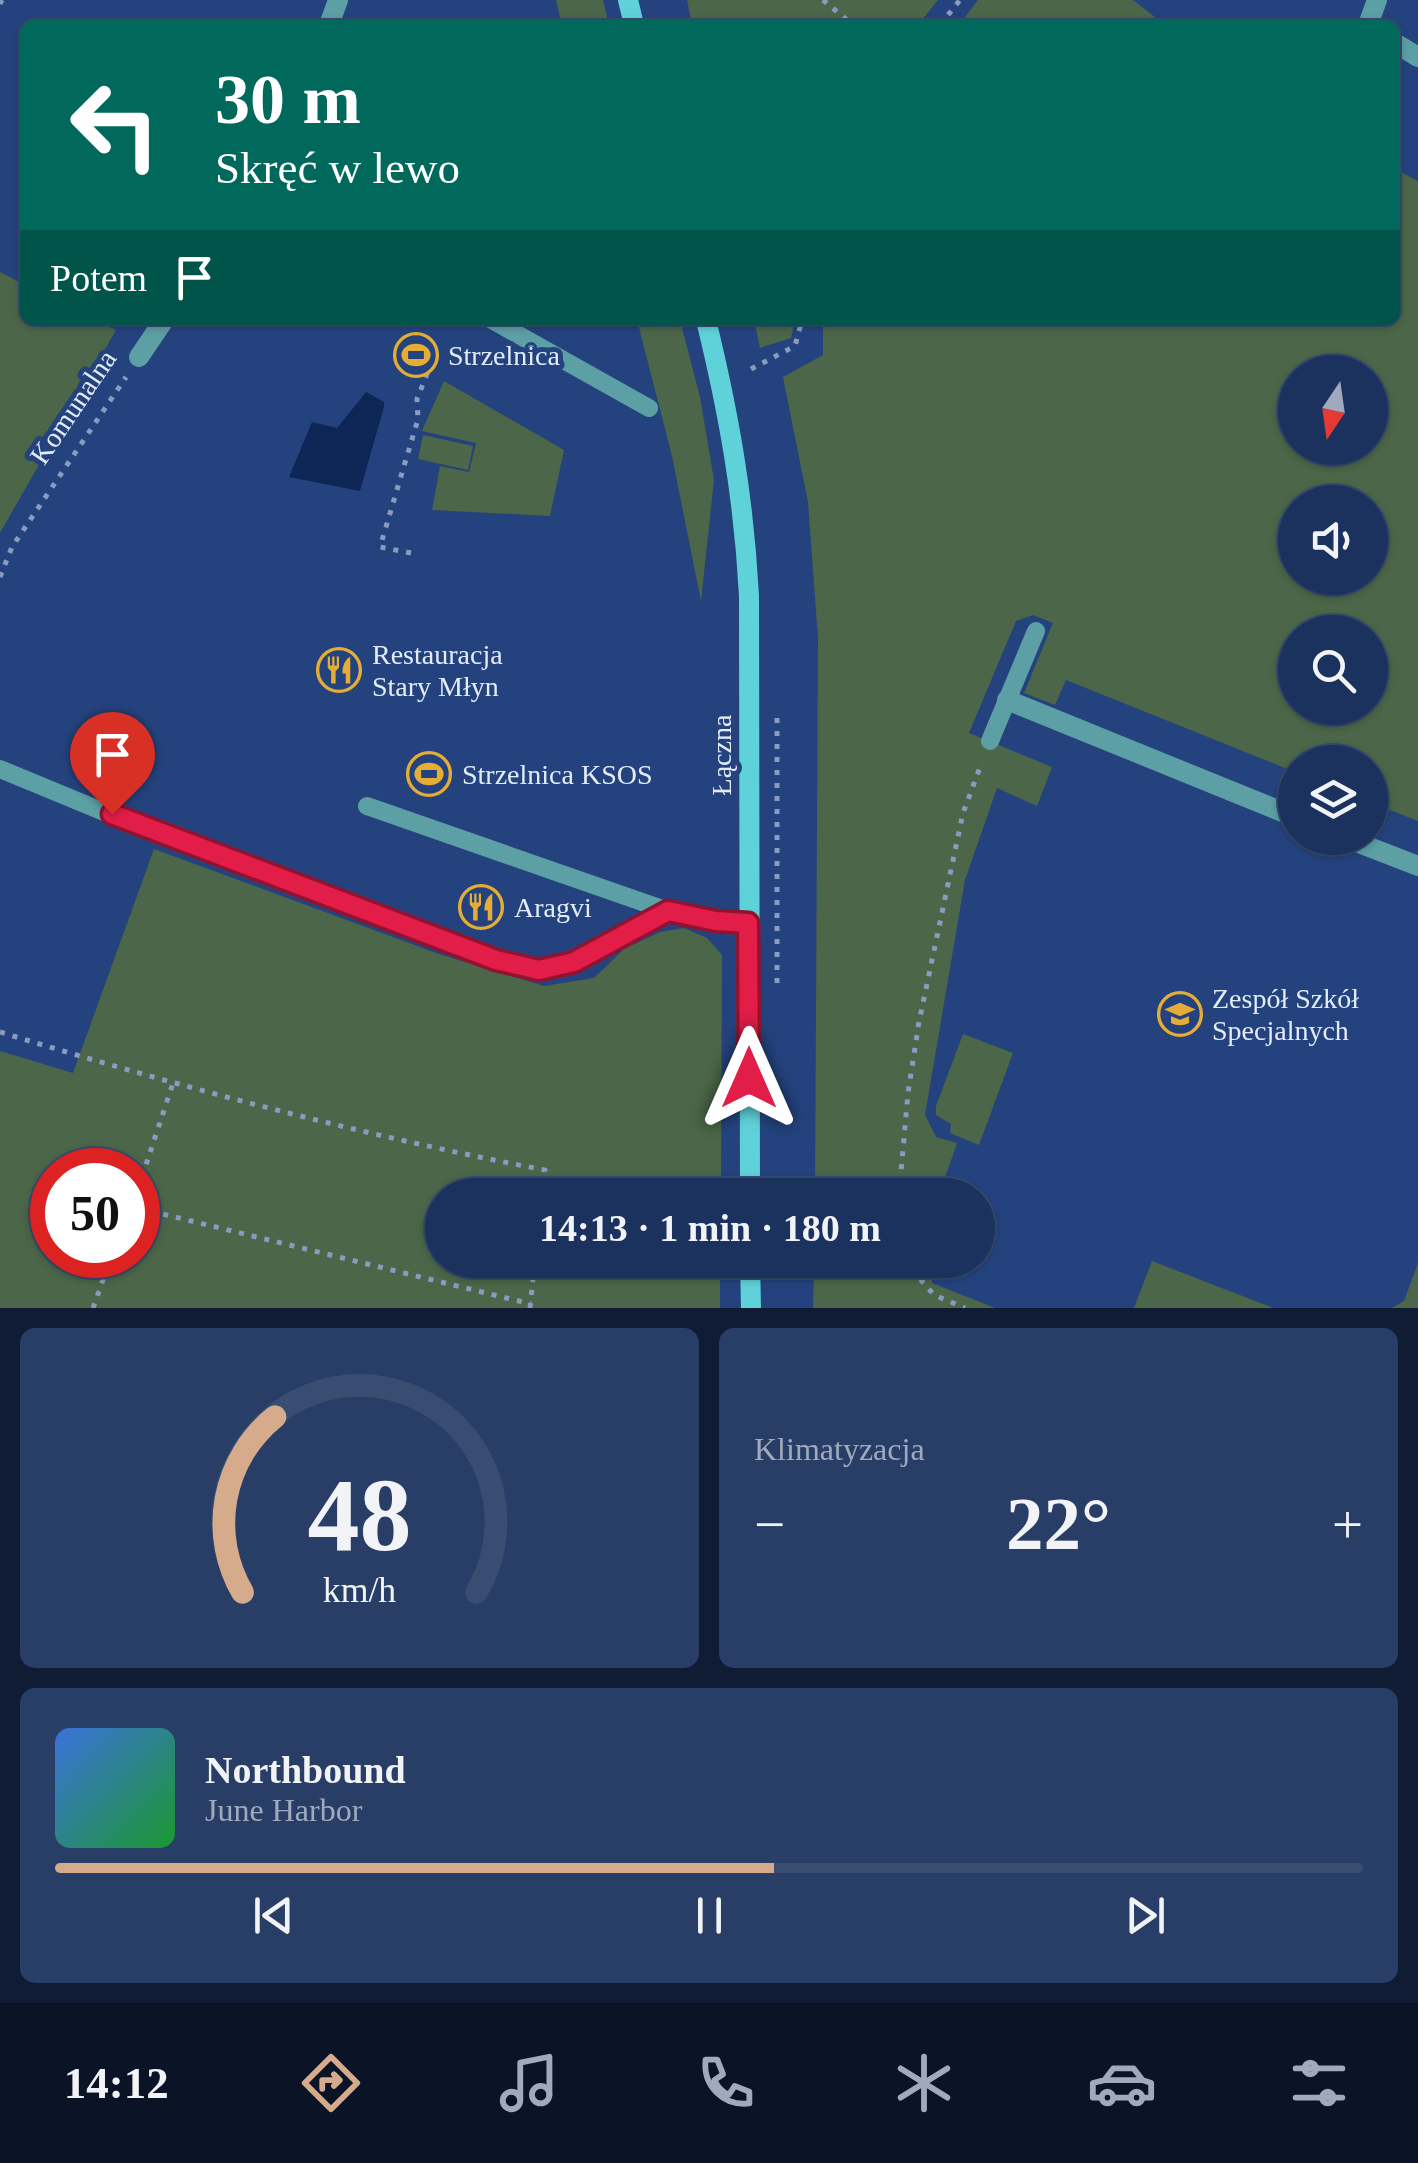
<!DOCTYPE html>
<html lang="pl">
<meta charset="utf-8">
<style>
:root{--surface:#1b325e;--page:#283e67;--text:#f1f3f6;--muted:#a0aabc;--line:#394d73;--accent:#d6ab8b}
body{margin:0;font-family:"Times New Roman",serif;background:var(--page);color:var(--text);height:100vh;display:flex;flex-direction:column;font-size:38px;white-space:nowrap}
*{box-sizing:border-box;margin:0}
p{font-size:32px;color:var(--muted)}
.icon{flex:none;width:55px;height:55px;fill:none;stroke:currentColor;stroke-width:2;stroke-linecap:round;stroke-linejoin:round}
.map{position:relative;height:1308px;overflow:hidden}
.sheet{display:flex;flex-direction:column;gap:20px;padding:20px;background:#0f1c34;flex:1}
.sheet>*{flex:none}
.guide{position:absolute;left:20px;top:20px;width:1380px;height:305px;border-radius:15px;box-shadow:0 2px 8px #0004,0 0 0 2px var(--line);background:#00695c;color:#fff;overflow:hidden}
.needle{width:65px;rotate:193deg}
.tools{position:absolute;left:1278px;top:355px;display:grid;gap:20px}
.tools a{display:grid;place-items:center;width:110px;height:110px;border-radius:50%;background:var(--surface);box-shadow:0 2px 8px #0004,0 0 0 2px var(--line);font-size:50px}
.speed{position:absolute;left:30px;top:1148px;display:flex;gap:20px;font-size:50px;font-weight:700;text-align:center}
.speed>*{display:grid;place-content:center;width:130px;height:130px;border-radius:50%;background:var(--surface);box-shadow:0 2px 8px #0004,0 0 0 2px var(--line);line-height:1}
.speed .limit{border:15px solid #d22;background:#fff;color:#111}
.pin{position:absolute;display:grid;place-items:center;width:85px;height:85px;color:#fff;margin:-102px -42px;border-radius:50% 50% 50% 0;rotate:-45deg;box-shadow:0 0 10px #0007}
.pin .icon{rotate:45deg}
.me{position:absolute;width:110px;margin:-55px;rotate:0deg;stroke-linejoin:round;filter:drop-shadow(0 0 8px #0008)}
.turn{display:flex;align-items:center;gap:35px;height:210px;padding:0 30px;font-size:45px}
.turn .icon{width:130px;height:130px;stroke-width:2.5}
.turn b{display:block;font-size:70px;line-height:85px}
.then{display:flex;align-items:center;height:95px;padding:0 30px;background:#0003;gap:20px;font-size:38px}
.big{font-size:75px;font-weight:700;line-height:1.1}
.sheet .tile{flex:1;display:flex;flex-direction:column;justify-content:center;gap:15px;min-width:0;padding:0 35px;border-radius:15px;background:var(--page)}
.sheet .dial{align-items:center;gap:0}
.dial svg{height:260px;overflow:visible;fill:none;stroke:var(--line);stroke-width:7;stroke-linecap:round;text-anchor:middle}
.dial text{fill:var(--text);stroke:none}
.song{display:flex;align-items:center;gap:30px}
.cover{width:120px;height:120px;border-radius:15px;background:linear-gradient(135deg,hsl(220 70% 55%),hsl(130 70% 35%))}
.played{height:10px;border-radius:5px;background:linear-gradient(90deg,var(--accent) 55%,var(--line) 55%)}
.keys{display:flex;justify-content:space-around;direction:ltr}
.heat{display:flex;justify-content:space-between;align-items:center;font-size:55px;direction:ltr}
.sheet .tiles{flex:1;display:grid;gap:20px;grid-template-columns:1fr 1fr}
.tile:last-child{grid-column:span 2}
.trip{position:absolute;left:425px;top:1178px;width:570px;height:100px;border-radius:50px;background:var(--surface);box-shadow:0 2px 8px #0004,0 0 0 2px var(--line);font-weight:700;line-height:100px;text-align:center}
.menu{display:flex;height:160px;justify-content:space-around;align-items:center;background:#0b1426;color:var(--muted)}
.menu .icon{width:70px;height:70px}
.menu .active{color:var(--accent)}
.menu b{font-size:45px;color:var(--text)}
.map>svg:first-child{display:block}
.green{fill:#4b6648;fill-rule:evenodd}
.water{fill:#0d2655}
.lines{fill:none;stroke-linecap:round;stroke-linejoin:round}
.path{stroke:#899cbf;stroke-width:5;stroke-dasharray:5 8;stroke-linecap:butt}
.lane{stroke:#5c9fa4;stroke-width:18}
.street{stroke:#5c9fa4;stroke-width:20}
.secondary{stroke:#5fd1d9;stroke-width:20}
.route-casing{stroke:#92132f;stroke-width:25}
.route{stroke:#e11d48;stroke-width:18}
.labels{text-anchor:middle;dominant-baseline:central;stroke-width:10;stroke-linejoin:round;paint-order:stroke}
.poi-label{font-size:28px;fill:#e4ecfa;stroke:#24437e;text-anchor:start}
.street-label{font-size:28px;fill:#e4ecfa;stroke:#24437e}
</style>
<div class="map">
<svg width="1418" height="1308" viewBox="0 0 1418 1308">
<rect width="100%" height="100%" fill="#24437e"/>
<g class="green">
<path d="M556,0H603L609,25H562Z"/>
<path d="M687,0H938L918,25H692Z"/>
<path d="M978,0H1133L1165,25H959Z"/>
<path d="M1395,169L1418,181V821L1370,802V762H1295V772L1066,680L1055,705L1024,693L1053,623L1033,615L1016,621L969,733L1052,767L1037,806L997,788L965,880L925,1115L936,1137L957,1143L939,1195H815L818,639L808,502L783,377L823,355V320H1395ZM1295,372H1370V448H1295ZM1295,502H1370V578H1295ZM1295,632H1370V708H1295Z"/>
<path d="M0,272L25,285V320H95L116,330L0,533Z"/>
<path d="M637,320H680L700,397L714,480L701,601L672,456Z"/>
<path d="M754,320H795L791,338L760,348Z"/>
<path d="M444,381L564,450L550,516L432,510L440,466L469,472L476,443L422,431Z"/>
<path d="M423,435L473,446L468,470L418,459Z"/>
<path d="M154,849L439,954L544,986L594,978L624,949L660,932L684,928L707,938L722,955L721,1195H442V1260H720V1308H0V1051L73,1073ZM52,1170H138V1255H52Z"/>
<path d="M963,1034L1013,1053L979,1145L950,1133L951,1124L936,1115V1106Z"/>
<path d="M814,1260H931L932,1283L995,1308H813Z"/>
<path d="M1152,1261L1273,1308H1134Z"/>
<path d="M1418,1263V1308H1392L1404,1301Z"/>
</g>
<path class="water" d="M366,392L384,402V407L360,491L289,477L312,422L337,428Z"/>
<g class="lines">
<g class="path">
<path d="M823,0L853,25"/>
<path d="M0,4L2,0"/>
<path d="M940,25L960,0"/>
<path d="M751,369L795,346L802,320"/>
<path d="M411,553L380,547L418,419L417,399L429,369"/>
<path d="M0,577L12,547L126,377"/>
<path d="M777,718V987"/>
<path d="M0,1032C180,1087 360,1135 545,1170L542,1195"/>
<path d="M138,1189L173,1083"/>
<path d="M899,1195L908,1093L919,1022L963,813L982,762"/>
<path d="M138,1208L531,1304"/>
<path d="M903,1260L934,1295L965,1308"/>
<path d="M93,1308L112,1255"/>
<path d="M530,1308L535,1260"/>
</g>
<g class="lane">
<path d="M492,320L649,408"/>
<path d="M990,741L1036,631"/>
<path d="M0,769L138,826L360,910L496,960L539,970L574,962L668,911"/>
<path d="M367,806L668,911L715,921L748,923"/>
</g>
<g class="street">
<path d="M329,25L338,0"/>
<path d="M1368,25L1377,0"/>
<path d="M1395,43L1418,57"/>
<path d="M139,357L164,320"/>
<path d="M1007,700L1295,817"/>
<path d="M1346,838L1418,866"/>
</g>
<g class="secondary">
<path d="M628,0L634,25"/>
<path d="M706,320C729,414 744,499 749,596L750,1195"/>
<path d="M750,1260L751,1308"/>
</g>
</g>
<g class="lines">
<g class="route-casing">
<path id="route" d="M112,814L496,960L539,970L574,962L668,911L716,921L748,923L749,1078"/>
</g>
<use href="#route" class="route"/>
</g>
<defs>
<g id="stadium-ring" transform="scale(2.25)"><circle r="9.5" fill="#24437e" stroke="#e5ad35" stroke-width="1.5"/><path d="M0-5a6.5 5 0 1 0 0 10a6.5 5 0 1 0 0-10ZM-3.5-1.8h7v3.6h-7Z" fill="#e5ad35"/></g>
<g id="restaurant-ring" transform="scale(2.25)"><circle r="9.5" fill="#24437e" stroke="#e5ad35" stroke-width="1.5"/><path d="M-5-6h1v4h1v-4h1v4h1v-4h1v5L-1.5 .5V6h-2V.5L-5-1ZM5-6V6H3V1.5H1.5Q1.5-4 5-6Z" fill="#e5ad35"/></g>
<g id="school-ring" transform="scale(2.25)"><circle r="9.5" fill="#24437e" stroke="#e5ad35" stroke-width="1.5"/><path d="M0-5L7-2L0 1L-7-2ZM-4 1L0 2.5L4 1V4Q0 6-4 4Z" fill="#e5ad35"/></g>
</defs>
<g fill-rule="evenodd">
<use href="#stadium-ring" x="416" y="355"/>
<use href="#restaurant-ring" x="339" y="670"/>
<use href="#stadium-ring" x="429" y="774"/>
<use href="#restaurant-ring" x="481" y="907"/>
<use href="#school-ring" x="1180" y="1014"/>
</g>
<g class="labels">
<g class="poi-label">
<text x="448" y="355">Strzelnica</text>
<text x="372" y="654">Restauracja<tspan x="372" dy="32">Stary Młyn</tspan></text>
<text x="462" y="774">Strzelnica KSOS</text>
<text x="514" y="907">Aragvi</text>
<text x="1212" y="998">Zespół Szkół<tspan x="1212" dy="32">Specjalnych</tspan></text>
</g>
<g class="street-label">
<text transform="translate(73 407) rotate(-56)">Komunalna</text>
<text transform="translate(721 755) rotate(-90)">Łączna</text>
</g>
</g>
</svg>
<div class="tools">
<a><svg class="needle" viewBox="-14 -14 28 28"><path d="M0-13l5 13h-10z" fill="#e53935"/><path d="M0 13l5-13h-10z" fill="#a0aabc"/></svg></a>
<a><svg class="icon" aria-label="sound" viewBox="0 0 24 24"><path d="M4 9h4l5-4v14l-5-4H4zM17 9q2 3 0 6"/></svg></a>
<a><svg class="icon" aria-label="search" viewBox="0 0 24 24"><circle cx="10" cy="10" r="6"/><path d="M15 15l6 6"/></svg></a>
<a><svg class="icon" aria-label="layers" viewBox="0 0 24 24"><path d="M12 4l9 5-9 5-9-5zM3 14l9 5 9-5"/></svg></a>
</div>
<div class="speed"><div class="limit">50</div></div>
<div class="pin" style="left:112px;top:814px;background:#d93025"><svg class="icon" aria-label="arrive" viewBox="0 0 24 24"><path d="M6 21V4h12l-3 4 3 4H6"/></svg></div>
<svg class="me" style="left:749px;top:1078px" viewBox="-20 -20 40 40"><path d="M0-17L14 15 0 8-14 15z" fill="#e11d48" stroke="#fff" stroke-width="4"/></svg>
<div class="trip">14:13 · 1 min · 180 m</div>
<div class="guide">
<div class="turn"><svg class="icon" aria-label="left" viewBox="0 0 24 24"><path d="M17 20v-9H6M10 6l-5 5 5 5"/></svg><div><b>30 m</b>Skręć w lewo</div></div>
<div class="then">Potem<svg class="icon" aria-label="arrive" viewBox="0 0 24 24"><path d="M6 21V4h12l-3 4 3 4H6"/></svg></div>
</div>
</div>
<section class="sheet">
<div class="tiles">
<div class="tile dial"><svg viewBox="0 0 100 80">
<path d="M14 69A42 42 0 1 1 86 69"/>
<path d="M14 69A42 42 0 0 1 24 15" stroke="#d6ab8b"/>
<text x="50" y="56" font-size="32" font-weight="700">48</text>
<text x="50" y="72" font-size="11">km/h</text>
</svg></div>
<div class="tile"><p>Klimatyzacja</p>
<div class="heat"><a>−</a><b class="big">22°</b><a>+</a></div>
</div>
<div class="tile">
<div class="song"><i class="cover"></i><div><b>Northbound</b><p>June Harbor</p></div></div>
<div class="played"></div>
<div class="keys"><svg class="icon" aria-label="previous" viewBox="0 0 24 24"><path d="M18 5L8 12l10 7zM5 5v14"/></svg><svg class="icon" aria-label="pause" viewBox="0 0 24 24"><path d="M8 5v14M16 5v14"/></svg><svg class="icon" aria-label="next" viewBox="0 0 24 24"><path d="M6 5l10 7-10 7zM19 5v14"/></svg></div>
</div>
</div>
</section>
<nav class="menu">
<b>14:12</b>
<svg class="icon active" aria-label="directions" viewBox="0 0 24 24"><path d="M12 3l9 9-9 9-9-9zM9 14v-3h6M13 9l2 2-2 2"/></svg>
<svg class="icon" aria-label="music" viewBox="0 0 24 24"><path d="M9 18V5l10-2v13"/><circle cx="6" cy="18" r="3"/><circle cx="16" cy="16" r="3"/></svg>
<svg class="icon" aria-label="phone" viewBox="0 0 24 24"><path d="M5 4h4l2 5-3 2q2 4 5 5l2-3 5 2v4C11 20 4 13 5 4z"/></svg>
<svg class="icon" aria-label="climate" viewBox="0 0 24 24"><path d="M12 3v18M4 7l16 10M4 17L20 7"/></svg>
<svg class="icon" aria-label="car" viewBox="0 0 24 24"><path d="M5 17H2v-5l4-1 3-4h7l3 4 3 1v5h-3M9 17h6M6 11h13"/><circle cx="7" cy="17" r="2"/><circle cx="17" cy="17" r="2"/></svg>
<svg class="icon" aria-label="filters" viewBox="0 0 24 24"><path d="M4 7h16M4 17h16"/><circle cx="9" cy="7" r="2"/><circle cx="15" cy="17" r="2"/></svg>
</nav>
